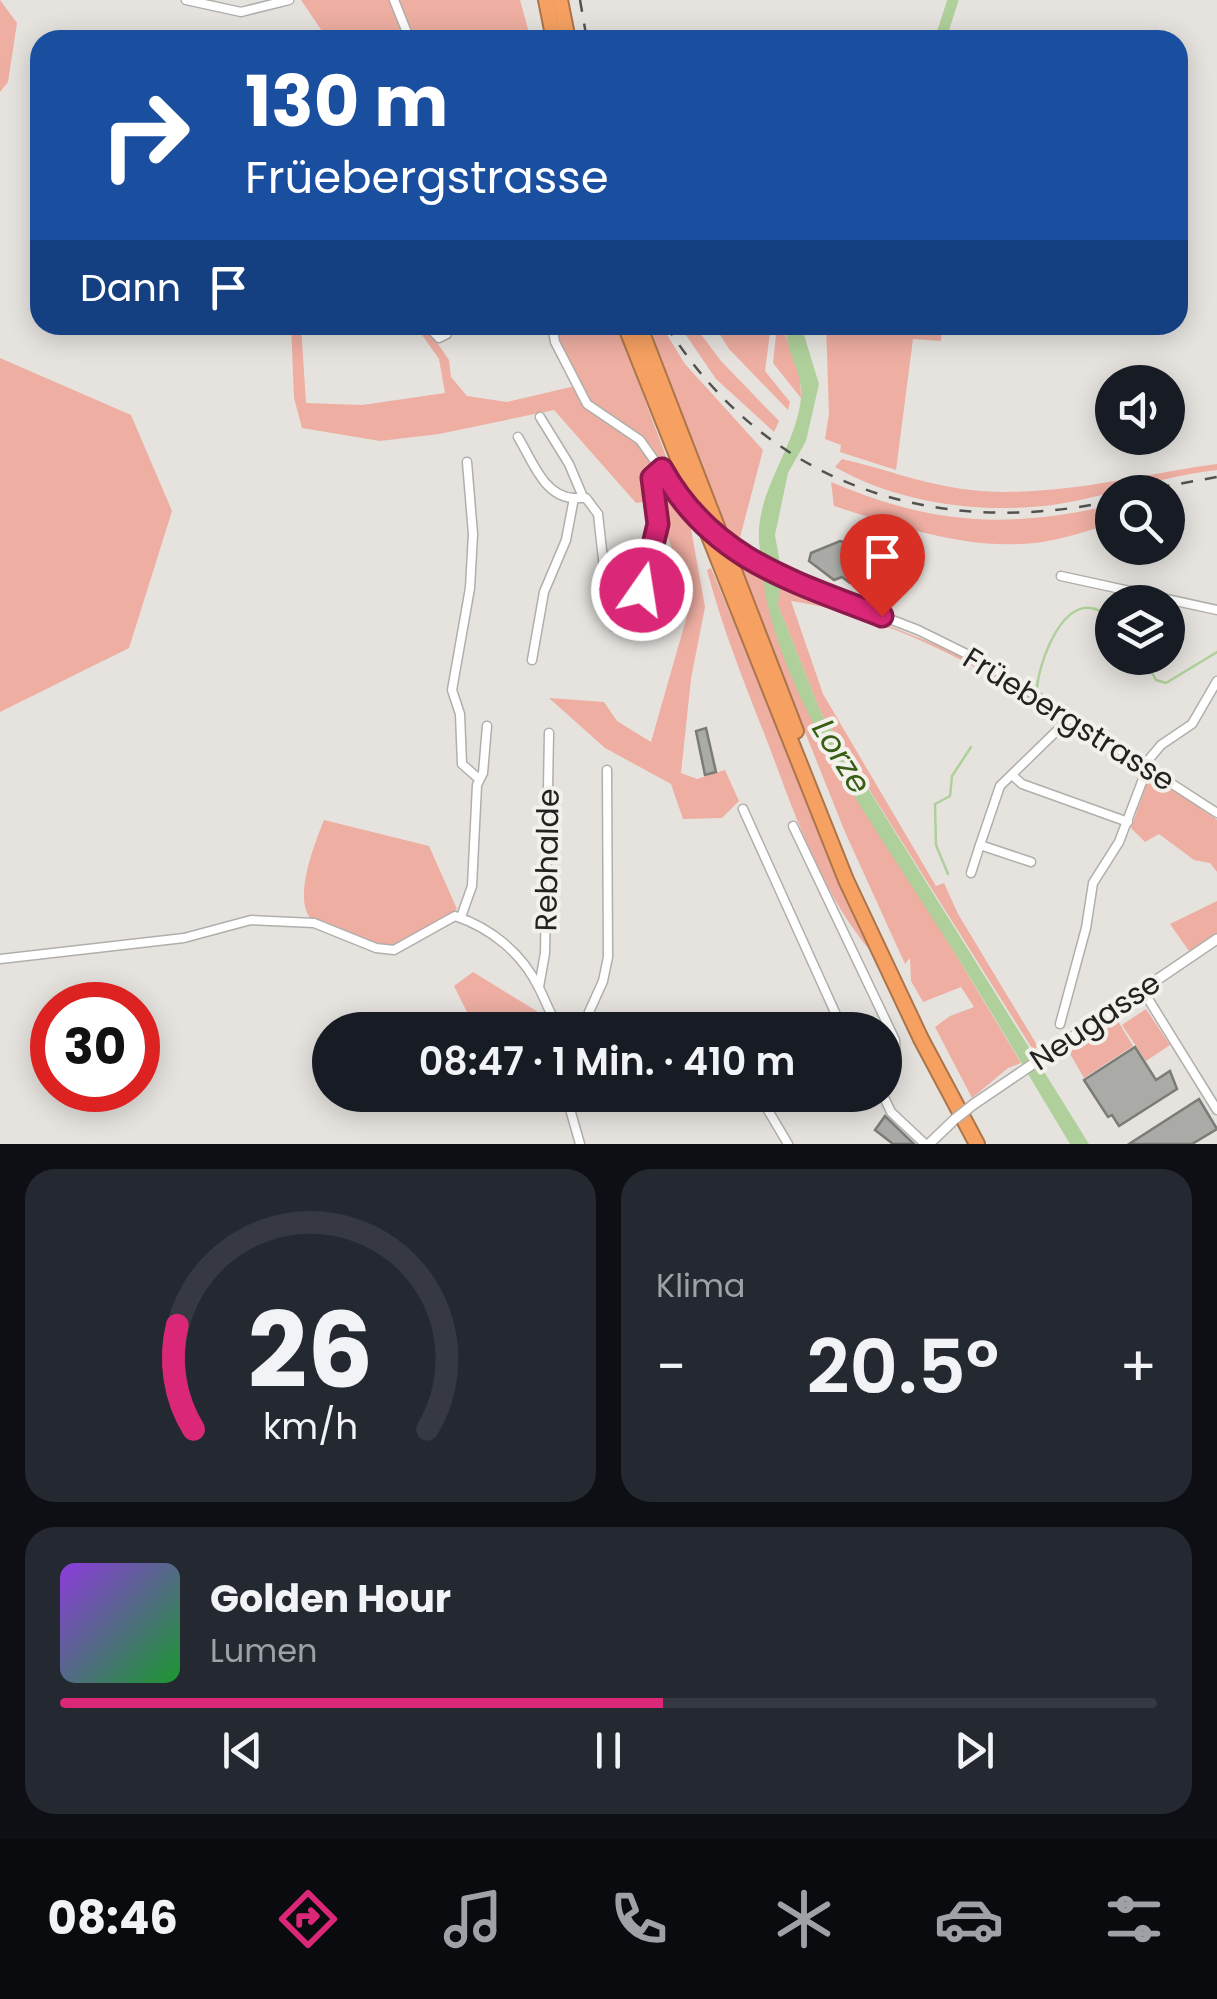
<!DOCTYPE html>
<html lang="de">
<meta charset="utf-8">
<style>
:root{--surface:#171b24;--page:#242831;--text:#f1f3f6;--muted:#9ea1a6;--line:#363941;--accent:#db2777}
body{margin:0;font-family:Poppins,sans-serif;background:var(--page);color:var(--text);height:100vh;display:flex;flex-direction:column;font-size:38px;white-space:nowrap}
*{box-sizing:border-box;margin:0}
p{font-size:32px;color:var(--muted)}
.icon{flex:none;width:55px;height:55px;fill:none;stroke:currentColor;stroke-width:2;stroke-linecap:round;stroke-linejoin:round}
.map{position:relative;height:1144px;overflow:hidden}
.details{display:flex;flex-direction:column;gap:25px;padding:25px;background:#0d0f14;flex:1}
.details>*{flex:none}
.banner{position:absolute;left:30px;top:30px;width:1158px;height:305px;border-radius:30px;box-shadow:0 5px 25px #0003;background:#1a4fa0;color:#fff;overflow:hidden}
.controls{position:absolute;left:1095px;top:365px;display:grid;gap:20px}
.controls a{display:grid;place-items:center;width:90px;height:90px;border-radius:50%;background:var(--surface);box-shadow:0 5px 25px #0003;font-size:50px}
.speed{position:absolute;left:30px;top:982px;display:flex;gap:20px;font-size:50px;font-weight:700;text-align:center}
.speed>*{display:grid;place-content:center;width:130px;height:130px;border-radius:50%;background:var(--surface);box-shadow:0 5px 25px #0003;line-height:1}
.speed .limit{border:15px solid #d22;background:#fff;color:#111}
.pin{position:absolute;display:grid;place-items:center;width:85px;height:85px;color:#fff;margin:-102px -42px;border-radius:50% 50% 50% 0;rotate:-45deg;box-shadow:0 0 10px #0007}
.pin .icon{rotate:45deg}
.me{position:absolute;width:110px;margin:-55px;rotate:13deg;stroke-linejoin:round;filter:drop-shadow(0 0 8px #0008)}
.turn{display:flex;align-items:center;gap:35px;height:210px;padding:0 50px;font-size:45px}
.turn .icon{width:130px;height:130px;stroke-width:2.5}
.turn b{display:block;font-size:70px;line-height:85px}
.then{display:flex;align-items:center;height:95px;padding:0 50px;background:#0003;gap:20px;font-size:38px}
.big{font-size:75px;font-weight:600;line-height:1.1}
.details .widget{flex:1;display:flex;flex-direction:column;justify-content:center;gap:15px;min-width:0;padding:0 35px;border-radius:30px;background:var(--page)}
.details .dial{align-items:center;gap:0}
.dial svg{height:260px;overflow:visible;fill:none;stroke:var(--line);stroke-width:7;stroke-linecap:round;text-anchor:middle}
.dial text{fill:var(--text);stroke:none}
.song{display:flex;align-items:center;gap:30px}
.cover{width:120px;height:120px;border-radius:15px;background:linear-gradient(135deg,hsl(270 70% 55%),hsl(130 70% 35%))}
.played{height:10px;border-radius:5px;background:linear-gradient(90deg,var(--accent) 55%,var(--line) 55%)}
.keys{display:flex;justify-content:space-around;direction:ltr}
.heat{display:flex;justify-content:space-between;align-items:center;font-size:55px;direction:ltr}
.details .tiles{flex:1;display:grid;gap:25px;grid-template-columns:1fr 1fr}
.widget:last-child{grid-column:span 2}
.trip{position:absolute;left:312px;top:1012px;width:590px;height:100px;border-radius:50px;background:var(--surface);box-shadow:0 5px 25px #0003;font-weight:600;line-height:100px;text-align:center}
.dock{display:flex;height:160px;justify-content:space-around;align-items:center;background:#090b0e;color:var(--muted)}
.dock .icon{width:70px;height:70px}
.dock .active{color:var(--accent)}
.dock b{font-size:45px;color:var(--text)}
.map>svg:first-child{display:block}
.green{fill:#eeaea2}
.water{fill:#afd09a}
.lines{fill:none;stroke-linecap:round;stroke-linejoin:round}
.stream{stroke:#afd09a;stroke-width:2.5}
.river{stroke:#afd09a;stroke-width:11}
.building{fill:#aaaba6;stroke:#7b7b77;stroke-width:2.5}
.minor-casing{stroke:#b1afab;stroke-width:11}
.tertiary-casing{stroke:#b1afab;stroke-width:12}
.motorway-casing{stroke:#ac754a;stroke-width:18}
.minor{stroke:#fff;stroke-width:8}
.tertiary{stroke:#fff;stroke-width:9}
.motorway{stroke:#f6a161;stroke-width:14}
.rail{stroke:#53524f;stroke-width:2.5;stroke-dasharray:12 12;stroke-linecap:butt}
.minor-bridge-casing{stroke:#b1afab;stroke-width:11;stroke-linecap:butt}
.tertiary-bridge-casing{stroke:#b1afab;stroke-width:12;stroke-linecap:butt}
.minor-bridge{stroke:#fff;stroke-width:8}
.tertiary-bridge{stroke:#fff;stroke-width:9}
.route-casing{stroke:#8e194d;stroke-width:25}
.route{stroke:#db2777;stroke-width:18}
.labels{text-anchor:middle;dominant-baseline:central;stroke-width:8;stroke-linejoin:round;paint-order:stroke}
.street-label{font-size:30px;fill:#232220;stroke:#f3f1ec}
.water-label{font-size:32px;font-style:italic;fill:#375e14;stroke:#f3f1ec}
</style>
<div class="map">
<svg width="1217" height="1144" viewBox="0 0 1217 1144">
<rect width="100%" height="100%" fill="#e6e3df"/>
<g class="green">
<path d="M0,0L17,23L8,82L0,92Z"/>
<path d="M301,0H520L531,40H328Z"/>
<path d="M291,325H301L306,403L362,405L445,393L439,359L415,325H425L449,360L451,377L467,396L507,402L575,386L552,325H617L668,462L650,472L649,501L636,503L554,410L439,434L380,441L302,428L294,398Z"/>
<path d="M649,325H661L685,364L763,450L738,545L725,536Z"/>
<path d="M679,325H694L721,361L779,421L774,432L716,379Z"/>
<path d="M714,325H771L765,371L790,402L788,410L729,349Z"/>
<path d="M777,325H787L785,334L800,373L801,398L773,363Z"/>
<path d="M826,325H942L941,341L913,339L896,470L840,452L841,445L825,439L829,414Z"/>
<path d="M0,358L131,415L172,511L129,648L0,712Z"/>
<path d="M842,459C883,468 919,483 962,489C1042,500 1129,477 1209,465L1217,464V470C1164,476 1112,495 1059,504C986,515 899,504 835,467Z"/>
<path d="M663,482L689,518L705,607L691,679L681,773L697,779L725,770L739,801L722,818L683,819L671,784L605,748L549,698L604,702L617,721L651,742L691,602L667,535L659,486Z"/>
<path d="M831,482C933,525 1006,529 1112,505V523C1093,529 1073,536 1053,540C980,555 903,528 834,506Z"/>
<path d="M743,565L762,574L783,651L806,706L1021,1063L1008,1068L972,1098L935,1027L950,1016L974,1007L961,987L923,1002L911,981L910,958L905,964L845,832L740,570Z"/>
<path d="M711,568L872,953C822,894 796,818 769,746C746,687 723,631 707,570Z"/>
<path d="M779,582L962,655L1035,701C961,658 878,613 791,601L823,694L936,886L944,883L958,914L1037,1045L1035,1053L821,713L778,605Z"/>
<path d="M1155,777L1217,820V872L1210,863L1194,860L1159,834L1145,842L1131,828L1147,783Z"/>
<path d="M324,820L429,846L457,909L394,952C375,945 324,933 312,920C292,899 315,843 324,820Z"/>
<path d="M1217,901V934L1189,951L1170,924Z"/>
<path d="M473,972L543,1015L551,1030H513L511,1016L500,1014L497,1030H476L454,986Z"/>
<path d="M1146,1009L1170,1045L1146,1061L1122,1025Z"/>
<path d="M1118,1021L1133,1046L1084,1078L1069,1052Z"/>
</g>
<path class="water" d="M787,325H801L819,384L806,441L788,473L775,535L781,569L778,605L821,713L1089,1144H1070C1027,1073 985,1000 940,930C878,831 793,717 767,602C763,585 763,567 760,550C751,495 796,450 801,398C804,372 783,349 787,325Z"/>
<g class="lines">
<g class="stream">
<path d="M1144,659L1156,680L1166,683L1217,652"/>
<path d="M1037,687C1041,654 1070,578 1112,620"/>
<path d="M948,874L936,845L935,804L950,796L952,776L971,747"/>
</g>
<path class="river" d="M940,40L953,0"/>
</g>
<g class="building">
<path d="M840,541L860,547L859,555L865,560L864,568L857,571L856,580L850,583L842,577L834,580L809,561L811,553Z"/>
<path d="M706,728L716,772L705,775L696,731Z"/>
<path d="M1135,1047L1156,1080L1170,1071L1177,1089L1119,1126L1112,1115L1108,1117L1084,1080Z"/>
<path d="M1199,1099L1217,1129L1192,1144H1129Z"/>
<path d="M885,1116L886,1117L914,1144H893L875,1130Z"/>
</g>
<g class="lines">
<g class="minor-casing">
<g id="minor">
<path d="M186,0L241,12L289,0"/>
<path d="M394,0L410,40"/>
<path d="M427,325L439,338L447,334L450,325"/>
<path d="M552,325L555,342L587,404L640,440L693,515"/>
<path d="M540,417L569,464L583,497"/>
<path d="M518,437C532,460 544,497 574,498"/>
<path d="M467,462L473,534L470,588L452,690L460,714L462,764L479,779"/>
<path d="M1061,576L1217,610"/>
<path d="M809,588L918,630L985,663L1217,813"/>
<path d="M532,660L544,592L566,540L574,498H586L598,514L610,622L614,627L623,626L642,590L658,523L652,478L661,469"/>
<path d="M1145,764L1161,745L1192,724L1217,681"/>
<path d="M1012,775L1022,784L1128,822"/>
<path d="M743,809L843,1030"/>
<path d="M793,826L895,1040L896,1055L885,1084"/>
<path d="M1031,862L980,845L1000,786L1072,716"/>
<path d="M971,873L980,845"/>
<path d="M461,917L472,886L477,785L483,773L487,726"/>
<path d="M0,959L184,938L251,920L314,923L376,948L394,950L455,916C491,928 522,953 539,988C547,1003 550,1017 563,1030"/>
<path d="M539,987L545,953L549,733"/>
<path d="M1142,989L1217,1110"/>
<path d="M1060,1024L1086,928L1093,883L1119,842L1148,766"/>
<path d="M581,1030L603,981L608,957L607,770"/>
<path d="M566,1095L580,1144"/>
<path d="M759,1095L788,1144"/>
<path d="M883,1095L891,1112L925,1144"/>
</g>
</g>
<g class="tertiary-casing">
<g id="tertiary">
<path d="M974,1104L1217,939"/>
<path d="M929,1144L955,1119"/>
</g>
</g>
<g class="motorway-casing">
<g id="motorway">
<path d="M546,0L554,40"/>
<path d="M560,0L568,40"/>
<path d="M625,325L846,880L921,1039L977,1144"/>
<path d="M639,325L796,731"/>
</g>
</g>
<use href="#minor" class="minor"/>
<use href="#tertiary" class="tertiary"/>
<use href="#motorway" class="motorway"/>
<g class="rail">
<path d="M580,0L587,40"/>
<path d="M666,325C766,485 933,539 1112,501"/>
<path d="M1134,492L1217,477"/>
</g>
<g class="minor-bridge-casing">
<path id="minor-bridge" d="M693,515L733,551L809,588"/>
</g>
<g class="tertiary-bridge-casing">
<path id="tertiary-bridge" d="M955,1119L974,1104"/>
</g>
<use href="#minor-bridge" class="minor-bridge"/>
<use href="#tertiary-bridge" class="tertiary-bridge"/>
</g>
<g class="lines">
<g class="route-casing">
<path id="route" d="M642,590L658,524L652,478L662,469C712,559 792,581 882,616"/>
</g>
<use href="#route" class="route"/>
</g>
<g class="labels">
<g class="street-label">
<text transform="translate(1069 719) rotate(32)">Früebergstrasse</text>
<text transform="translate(547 860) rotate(-89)">Rebhalde</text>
<text transform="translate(1095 1021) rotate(-34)">Neugasse</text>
</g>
<g class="water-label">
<text transform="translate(842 756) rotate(58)">Lorze</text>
</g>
</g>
</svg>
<div class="controls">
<a><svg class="icon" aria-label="sound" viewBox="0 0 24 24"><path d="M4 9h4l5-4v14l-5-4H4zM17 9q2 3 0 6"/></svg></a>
<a><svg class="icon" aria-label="search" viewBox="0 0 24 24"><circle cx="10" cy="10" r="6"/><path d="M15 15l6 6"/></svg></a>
<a><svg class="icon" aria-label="layers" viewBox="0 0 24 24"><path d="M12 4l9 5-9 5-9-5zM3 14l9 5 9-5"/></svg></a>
</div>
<div class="speed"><div class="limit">30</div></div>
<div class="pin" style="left:882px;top:616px;background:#d93025"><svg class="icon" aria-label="arrive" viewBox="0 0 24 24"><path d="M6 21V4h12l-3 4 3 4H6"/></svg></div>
<svg class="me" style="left:642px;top:590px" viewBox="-20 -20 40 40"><circle r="17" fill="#db2777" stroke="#fff" stroke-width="3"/><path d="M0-11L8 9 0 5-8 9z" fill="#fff"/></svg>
<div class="trip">08:47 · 1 Min. · 410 m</div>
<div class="banner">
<div class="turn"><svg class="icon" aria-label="right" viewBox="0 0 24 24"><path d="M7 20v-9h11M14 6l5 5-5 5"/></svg><div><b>130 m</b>Früebergstrasse</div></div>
<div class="then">Dann<svg class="icon" aria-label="arrive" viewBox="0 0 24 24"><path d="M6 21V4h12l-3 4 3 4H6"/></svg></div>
</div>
</div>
<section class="details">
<div class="tiles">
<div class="widget dial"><svg viewBox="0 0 100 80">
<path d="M14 69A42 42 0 1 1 86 69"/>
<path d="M14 69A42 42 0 0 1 9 37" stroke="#db2777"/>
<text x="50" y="56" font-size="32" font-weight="700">26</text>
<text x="50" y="72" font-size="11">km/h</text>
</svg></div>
<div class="widget"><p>Klima</p>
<div class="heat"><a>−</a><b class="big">20.5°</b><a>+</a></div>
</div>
<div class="widget">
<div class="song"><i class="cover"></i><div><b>Golden Hour</b><p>Lumen</p></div></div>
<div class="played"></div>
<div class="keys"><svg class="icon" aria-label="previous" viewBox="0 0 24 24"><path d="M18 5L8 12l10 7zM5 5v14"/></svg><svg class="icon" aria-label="pause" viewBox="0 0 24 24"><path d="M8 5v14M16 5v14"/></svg><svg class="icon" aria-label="next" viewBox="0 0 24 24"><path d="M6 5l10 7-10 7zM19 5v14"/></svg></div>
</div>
</div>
</section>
<nav class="dock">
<b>08:46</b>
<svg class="icon active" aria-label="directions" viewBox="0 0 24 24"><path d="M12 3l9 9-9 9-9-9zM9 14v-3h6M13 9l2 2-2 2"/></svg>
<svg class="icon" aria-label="music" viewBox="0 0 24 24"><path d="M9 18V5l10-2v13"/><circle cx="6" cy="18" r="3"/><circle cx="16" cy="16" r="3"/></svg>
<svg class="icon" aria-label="phone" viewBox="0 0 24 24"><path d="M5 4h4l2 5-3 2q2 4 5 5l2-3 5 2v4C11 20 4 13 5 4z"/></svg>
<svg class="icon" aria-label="climate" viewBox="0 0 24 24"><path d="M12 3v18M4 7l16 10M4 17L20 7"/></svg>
<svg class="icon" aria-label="car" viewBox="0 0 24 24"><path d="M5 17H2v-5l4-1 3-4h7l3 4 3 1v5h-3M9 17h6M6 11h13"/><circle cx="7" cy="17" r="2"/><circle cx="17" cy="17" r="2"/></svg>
<svg class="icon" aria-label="filters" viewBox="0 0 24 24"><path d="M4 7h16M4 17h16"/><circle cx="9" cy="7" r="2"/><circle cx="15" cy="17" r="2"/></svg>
</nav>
